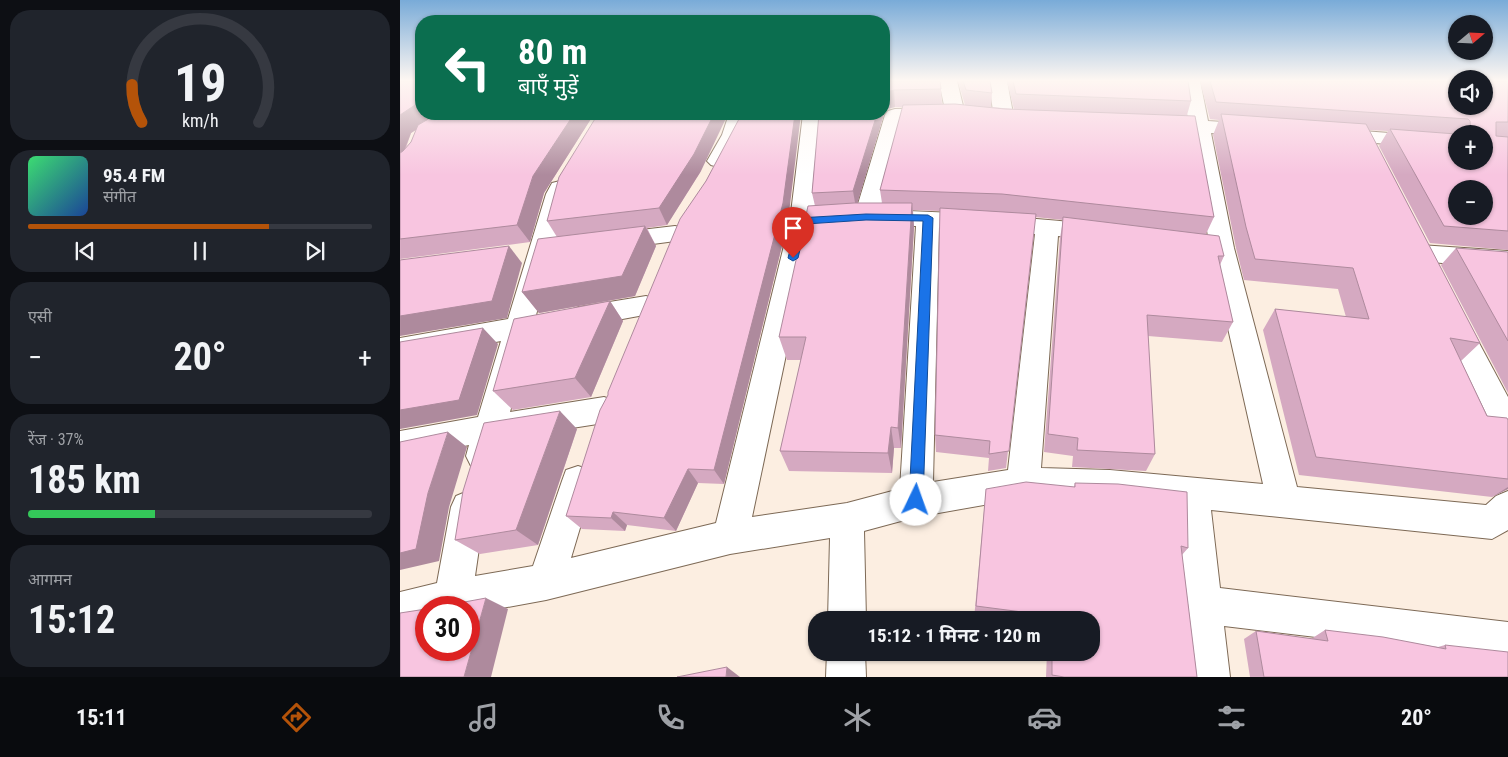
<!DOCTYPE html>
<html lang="hi">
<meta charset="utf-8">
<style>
:root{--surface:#171b24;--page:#20242c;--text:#f1f3f6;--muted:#9ea1a6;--line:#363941;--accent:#b45309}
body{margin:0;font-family:"Roboto Condensed","Noto Sans Devanagari",sans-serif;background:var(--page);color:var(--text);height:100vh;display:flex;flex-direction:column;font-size:19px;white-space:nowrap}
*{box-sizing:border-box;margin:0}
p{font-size:16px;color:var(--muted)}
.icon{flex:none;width:28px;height:28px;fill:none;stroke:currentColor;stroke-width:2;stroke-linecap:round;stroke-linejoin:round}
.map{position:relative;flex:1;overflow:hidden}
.side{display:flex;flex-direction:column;gap:10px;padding:10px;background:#0d0f14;width:400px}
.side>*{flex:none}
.hud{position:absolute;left:15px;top:15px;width:475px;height:105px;border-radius:20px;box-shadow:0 1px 4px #0004;background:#0b6e4f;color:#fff;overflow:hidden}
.needle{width:32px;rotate:71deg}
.tools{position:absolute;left:1048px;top:15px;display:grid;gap:10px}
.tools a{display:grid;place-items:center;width:45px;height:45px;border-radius:50%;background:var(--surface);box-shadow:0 1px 4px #0004;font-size:25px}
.speed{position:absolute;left:15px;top:596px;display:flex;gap:10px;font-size:25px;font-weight:700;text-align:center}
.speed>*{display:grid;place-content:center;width:65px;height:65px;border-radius:50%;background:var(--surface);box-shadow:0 1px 4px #0004;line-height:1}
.speed .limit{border:8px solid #d22;background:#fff;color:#111}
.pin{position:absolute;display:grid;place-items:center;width:42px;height:42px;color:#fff;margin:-51px -21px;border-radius:50% 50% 50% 0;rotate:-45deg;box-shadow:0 0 5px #0007}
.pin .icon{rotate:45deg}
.me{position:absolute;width:55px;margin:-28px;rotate:3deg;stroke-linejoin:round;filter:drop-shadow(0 0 4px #0008)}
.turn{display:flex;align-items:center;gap:18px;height:105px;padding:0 20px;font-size:22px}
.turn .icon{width:65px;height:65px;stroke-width:2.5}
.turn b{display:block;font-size:35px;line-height:42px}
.big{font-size:38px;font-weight:700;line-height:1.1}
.side .card{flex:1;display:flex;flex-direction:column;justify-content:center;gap:8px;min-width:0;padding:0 18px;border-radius:20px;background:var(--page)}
.side .dial{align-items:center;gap:0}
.dial svg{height:130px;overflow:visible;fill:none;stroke:var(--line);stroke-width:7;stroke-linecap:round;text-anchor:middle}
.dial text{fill:var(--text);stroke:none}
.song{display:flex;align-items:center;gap:15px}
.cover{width:60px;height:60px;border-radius:8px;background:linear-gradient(135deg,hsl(140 70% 55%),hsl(220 70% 35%))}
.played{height:5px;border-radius:2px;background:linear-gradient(90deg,var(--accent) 70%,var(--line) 70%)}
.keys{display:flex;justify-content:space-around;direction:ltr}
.heat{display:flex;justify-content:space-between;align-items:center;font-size:28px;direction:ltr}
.charge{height:8px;border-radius:4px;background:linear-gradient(90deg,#34c759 37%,var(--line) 0)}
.trip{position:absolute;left:408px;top:611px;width:292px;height:50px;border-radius:20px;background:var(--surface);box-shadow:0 1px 4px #0004;font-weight:700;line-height:50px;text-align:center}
.tab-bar{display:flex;height:80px;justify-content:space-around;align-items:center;background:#090b0e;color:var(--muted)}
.tab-bar .icon{width:35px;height:35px}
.tab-bar .current{color:var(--accent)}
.tab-bar b{font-size:22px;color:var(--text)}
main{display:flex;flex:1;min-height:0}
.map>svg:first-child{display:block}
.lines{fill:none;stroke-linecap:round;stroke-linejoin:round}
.minor-casing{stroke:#7d6955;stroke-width:2}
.minor{fill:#fff;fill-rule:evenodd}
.wall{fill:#d5a9c1;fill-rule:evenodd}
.shaded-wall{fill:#ae8a9d}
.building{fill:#f8c5e0;stroke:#ae8a9d;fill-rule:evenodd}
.route{fill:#1a73e8;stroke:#114b97}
</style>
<main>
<section class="side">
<div class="card dial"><svg viewBox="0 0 100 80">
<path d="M14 69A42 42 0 1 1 86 69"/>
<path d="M14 69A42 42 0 0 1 8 46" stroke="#b45309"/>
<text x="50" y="56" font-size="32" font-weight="700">19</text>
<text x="50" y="72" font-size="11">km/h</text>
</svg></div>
<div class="card">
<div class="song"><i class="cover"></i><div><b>95.4 FM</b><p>संगीत</p></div></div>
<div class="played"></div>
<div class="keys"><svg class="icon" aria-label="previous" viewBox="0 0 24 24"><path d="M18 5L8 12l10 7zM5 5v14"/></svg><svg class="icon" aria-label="pause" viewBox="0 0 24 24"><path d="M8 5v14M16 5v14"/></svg><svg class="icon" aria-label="next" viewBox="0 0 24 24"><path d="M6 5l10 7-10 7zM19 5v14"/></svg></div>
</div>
<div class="card"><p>एसी</p>
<div class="heat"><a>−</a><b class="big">20°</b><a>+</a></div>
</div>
<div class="card"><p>रेंज · 37%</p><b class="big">185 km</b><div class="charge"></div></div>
<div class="card"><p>आगमन</p><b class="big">15:12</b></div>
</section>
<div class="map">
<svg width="1108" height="677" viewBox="0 0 1108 677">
<rect width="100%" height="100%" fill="#fceee1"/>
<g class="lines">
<g class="minor-casing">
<g id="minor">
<path d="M539,81H557L565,114L562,118L555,120L546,116L538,120L503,121L480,210C553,212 626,217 699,225L707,227L711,233L707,239L699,241L658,236L641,468L710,470L863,484L810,248L790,132L751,128L748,124L751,120L758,118L788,120L782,81H800L808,121L853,124L860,126L863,130L860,134L853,136L811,133L834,248L897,487L1086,505L1096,496L1108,491V530L1092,539L811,510L820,588L1108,622V660L824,626L830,677H790L777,507L710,500L623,498L516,517L464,531L466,620H428L430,538L330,554L146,600L69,614V608H26V623L0,630V592L37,583L51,507L56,496L68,491L80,496L85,507L75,576L133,566L162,481L166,470L178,466L190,470L194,481L171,558L316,523L390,221L403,114H422L414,221L352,517L447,503L500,489L516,226L466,225L458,222L454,217L485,115L488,111L495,109L538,108L545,110ZM539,227L635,234L608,470L533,482Z"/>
<path d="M589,81H607L614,119L611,123L604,125L597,123L594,119Z"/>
<path d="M329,114H349L342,135L325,165L318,167L311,165L307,161L322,135Z"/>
<path d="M936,129L1056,138V150L929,139L926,135L929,131Z"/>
<path d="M160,181L168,183L171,188L136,315L144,318L148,325L144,332L130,336L110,412L204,397L215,401L219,410L215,419L204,423L102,439L93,466L82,470L71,466L66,456L69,445L0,459V431L78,417L101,341L0,360V338L108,319L146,194L152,183Z"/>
<path d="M275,226L283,228L287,234L283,240L215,249L207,247L203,241L207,235L215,233Z"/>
<path d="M1020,245L1108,251V269L1020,261L1011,259L1008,253L1011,247Z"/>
<path d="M246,296L255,299L259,306L255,313L179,327L170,324L166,317L170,310L179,307Z"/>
<path d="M1054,310L1063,313L1108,397V440L1097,436L1041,320L1045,313Z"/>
<path d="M427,652H465L466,677H426Z"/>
</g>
</g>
<use href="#minor" class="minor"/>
</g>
<g class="wall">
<path d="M0,81L21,114H194L144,193L130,242L0,259ZM16,130L11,142L6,148L11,133Z"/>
<path d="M484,81L541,89L542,104L565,105L558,81H590L592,93L591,107L614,109L607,81H788L791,101L787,115L814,217L806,234L824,256L820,265L833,322L822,342L748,336L755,454L746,471L672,467L673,456L644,452L660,238L663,220L635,217L606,468L588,471L589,458L536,452L535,435L540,211L513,210L514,227L501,448H494L492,473L389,471L380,451L401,360H387L379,337L415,206L412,193L419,114H484L457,203H482L480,190L503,107H495L487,109L484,114Z"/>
<path d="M800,81H1108V250L1030,243L979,146L988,131L969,130L1080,343L1061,361L1087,416L1108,420V489L1092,497L899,475L863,330L875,309L946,317L938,289L844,280L836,248L813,135L819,120L810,119ZM1056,134H1084L1056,161Z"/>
<path d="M339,119L388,221L324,484L298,483L276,531L227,525L225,531L182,529L166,516L208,395L306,181Z"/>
<path d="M301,171L267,225L247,228L256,246L235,296L139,313L122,292L157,237L147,221Z"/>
<path d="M1056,248L1108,252V393L1041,265Z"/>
<path d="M210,301L223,321L191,397L113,410L93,391Z"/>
<path d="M177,429L138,545L80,554L55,540Z"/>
<path d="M675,483L788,548L782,555L797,677H646L647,652H691V620H582L574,619L586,489L674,487Z"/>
<path d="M925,630L1038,647L1045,645L1108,677H850L844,639L856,631L911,639Z"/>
</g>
<g class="shaded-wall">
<path d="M494,90L495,107L487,109L484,114V95L486,92Z"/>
<path d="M21,101V114H40L11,133L4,151L0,155V115Z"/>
<path d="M174,114H194L144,193L130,242L117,225L133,176Z"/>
<path d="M314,114H328L301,171L267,225L259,208Z"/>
<path d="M395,114H401L388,221L324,484L314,470Z"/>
<path d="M477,114H484L456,208L453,191Z"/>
<path d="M512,203L514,227L501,448L498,428Z"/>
<path d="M245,226L256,246L235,296L139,313L122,292Z"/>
<path d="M109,246L122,263L107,318L0,336V316Z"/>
<path d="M210,301L223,321L191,397L175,378Z"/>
<path d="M83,328L98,344L77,415L0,429V410Z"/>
<path d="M160,411L177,429L138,545L116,530Z"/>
<path d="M491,427L494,448L492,473L488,453Z"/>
<path d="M48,432L67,447L49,507L39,561L0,570V553L28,493Z"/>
<path d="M288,469L298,483L276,531L264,518Z"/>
<path d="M1108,487V489L1092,497Z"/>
<path d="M213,512L227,525L225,531L211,518Z"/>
<path d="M86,598L108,609L91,677H64Z"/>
<path d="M327,667L340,677H326Z"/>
</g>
<g class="building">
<path d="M0,81H21V101L0,115Z"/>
<path d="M484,81H540L541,89L494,90L486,92L484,95Z"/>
<path d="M563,81H590L592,93L566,90Z"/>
<path d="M613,81H788L791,101L616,94Z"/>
<path d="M810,81H1056V106H1084V81H1108V122H1096V136L1108,137V231L1044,226L990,129L1056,134V161H1084V134H1070L1071,133L1070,121L1068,119L816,102ZM1056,189H1084V216H1056Z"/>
<path d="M555,104L605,109L795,116L814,217L602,194L480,190L503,105Z"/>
<path d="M37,114H174L133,176L117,225L0,239V153L3,151L11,142L18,125Z"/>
<path d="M198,114H314L294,154L259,208L147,221L159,177Z"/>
<path d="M340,114H395L383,203L314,470L288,469L264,518L213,512L211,518L166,516L200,410L208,395V392L280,219L306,181L339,119Z"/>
<path d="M419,114H477L453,191L412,193Z"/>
<path d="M821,114L966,124L1080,343L1050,338L1087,416L1107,418L1108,420V479L916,457L875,309L969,319L953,268L855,259L846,227Z"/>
<path d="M454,203H512L498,428L491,427L488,453L380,451L406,337H379L408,206Z"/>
<path d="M540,208L636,214L609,451L589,454L590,441L535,435Z"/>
<path d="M663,217L819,236L824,256H818L833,322L747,315L755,454L677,450L678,438L648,434Z"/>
<path d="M245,226L222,276L122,292L138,239Z"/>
<path d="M109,246L92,301L0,316V260Z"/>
<path d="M1056,248L1108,252V341Z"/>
<path d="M210,301L175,378L93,391L114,319Z"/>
<path d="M83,328L59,400L0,410V342Z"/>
<path d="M160,411L116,530L55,540L63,491L84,423Z"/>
<path d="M48,432L28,493L16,549L0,553V442Z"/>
<path d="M626,482L675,487V483L718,484L787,492L788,548L781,546L797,677H664L652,675V652H691V620H653V616L576,606L586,489Z"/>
<path d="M86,598L64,677H0V613L26,609V650H69V608H32Z"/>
<path d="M925,630L983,637L1046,649L1045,645L1108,652V677H864L856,631L928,641Z"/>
<path d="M327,667L326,677H277Z"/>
</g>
<linearGradient id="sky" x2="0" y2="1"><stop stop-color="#79abd8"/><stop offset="0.46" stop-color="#fef7f2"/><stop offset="1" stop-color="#fef7f2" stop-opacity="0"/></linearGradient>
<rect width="1108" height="175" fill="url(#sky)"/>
<path class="route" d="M466,214L528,215L533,218L523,500L521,505L516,507L511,505L509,500L523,221L466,220L406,224L398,258L393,261L388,258L398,218Z"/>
</svg>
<div class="tools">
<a><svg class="needle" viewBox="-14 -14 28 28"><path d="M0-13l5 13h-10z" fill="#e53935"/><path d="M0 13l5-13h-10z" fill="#9ea1a6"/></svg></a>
<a><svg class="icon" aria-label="sound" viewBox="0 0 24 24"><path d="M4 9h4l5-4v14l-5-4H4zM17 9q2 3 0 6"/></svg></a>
<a>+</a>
<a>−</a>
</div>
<div class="speed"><div class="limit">30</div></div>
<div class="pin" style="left:393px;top:258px;background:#d93025"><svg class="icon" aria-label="arrive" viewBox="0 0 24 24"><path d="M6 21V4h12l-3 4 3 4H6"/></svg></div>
<svg class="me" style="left:516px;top:500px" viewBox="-20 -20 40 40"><circle r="19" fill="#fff"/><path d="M0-13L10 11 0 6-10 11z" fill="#1a73e8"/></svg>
<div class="trip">15:12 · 1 मिनट · 120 m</div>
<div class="hud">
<div class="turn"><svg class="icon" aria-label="left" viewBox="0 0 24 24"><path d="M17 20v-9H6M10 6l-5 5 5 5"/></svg><div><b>80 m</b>बाएँ मुड़ें</div></div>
</div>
</div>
</main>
<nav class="tab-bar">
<b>15:11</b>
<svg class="icon current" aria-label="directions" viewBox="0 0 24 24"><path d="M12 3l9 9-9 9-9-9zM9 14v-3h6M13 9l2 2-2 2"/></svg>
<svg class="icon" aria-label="music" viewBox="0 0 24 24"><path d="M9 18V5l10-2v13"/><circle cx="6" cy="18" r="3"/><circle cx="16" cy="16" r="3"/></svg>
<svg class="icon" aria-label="phone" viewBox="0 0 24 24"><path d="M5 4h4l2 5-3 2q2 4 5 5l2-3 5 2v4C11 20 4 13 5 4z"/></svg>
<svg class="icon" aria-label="climate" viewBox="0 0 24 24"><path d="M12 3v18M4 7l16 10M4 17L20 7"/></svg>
<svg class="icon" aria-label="car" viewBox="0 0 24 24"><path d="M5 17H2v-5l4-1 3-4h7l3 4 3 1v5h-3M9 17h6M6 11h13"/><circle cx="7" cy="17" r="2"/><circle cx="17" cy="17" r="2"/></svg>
<svg class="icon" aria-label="filters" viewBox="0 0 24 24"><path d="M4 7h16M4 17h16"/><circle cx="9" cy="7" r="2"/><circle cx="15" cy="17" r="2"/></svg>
<b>20°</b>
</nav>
